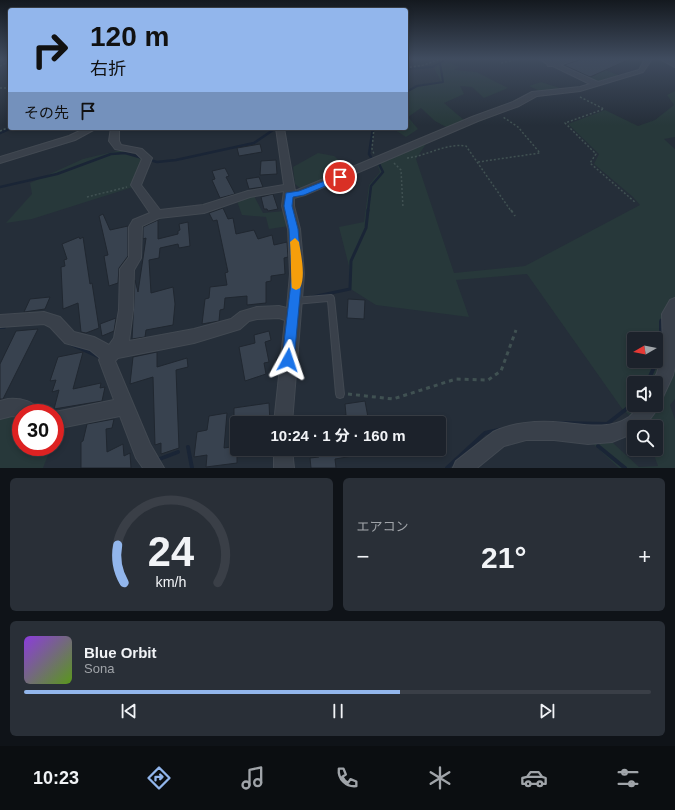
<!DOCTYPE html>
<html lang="ja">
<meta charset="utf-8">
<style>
:root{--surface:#1c222b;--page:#292f37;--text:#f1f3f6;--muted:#a0a4a9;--line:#3a3f47;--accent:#92b6ec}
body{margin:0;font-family:Helvetica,"Noto Sans JP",sans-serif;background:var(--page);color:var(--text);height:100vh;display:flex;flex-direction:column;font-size:15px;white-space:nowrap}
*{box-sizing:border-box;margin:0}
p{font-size:13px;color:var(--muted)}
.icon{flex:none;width:22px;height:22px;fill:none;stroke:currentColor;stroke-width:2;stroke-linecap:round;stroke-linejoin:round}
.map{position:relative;height:468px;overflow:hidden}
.side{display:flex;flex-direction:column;gap:10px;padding:10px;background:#0f1318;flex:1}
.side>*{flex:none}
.hud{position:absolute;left:8px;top:8px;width:400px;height:122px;border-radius:4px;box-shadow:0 2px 6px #0003,0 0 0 1px var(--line);background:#92b6ec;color:#111;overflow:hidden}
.needle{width:26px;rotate:261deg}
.tools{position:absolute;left:627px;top:332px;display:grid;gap:8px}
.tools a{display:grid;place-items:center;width:36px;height:36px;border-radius:4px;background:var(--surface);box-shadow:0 2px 6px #0003,0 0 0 1px var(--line);font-size:20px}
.speed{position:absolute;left:12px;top:404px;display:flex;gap:8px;font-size:20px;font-weight:700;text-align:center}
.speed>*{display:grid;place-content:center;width:52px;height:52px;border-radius:50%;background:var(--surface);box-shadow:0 2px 6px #0003,0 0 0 1px var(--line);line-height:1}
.speed .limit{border:6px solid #d22;background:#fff;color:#111}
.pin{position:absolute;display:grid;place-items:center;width:34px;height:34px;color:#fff;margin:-17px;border:2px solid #fff;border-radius:50%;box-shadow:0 1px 4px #0007}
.me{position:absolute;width:44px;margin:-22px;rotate:5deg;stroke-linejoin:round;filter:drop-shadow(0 0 3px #0008)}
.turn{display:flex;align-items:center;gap:14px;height:84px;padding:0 16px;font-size:18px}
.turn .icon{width:52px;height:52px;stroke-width:2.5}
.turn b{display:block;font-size:28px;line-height:34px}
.then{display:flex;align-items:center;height:38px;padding:0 16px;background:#0003;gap:8px;font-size:15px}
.big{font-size:30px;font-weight:700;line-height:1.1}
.side .card{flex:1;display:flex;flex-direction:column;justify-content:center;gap:6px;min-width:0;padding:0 14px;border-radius:6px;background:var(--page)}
.side .dial{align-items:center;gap:0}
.dial svg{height:104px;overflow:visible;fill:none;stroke:var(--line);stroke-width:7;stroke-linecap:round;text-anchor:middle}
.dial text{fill:var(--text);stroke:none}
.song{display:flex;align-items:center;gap:12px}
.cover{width:48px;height:48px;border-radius:6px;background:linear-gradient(135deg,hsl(270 70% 55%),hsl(90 70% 35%))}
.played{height:4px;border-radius:2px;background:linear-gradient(90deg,var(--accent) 60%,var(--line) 60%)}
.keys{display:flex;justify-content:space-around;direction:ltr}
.heat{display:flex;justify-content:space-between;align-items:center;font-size:22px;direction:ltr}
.side .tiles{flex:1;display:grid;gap:10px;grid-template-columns:1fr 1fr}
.card:last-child{grid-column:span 2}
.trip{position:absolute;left:230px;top:416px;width:216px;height:40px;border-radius:4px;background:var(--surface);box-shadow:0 2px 6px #0003,0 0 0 1px var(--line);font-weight:700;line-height:40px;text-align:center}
.menu{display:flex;height:64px;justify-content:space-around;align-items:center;background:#0b0e11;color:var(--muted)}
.menu .icon{width:28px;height:28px}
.menu .active{color:var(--accent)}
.menu b{font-size:18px;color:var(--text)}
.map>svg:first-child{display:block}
.green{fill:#27383a;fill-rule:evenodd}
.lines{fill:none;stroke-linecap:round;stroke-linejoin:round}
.stream-far3{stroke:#1a2536;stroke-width:2}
.stream-far2{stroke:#1a2536;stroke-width:2.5}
.stream-far1{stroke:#1a2536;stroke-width:3}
.stream{stroke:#1a2536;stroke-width:4}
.building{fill:#38424f;stroke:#202730}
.lane-casing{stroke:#424952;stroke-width:2}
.street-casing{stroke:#424952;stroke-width:2}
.path-far2{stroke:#405152;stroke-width:1.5;stroke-dasharray:2 2;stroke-linecap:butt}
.path-far1{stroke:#405152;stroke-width:2;stroke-dasharray:3 3;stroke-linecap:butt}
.path{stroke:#405152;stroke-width:3;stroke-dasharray:4 4;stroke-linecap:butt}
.lane{fill:#39404a;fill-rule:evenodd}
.street{fill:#39404a;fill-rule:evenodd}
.route{fill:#1a73e8;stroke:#114b97}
.slow{fill:#f59e0b}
</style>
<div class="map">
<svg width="675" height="468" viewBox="0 0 675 468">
<rect width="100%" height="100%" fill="#252e39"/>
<g class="green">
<path d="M446,61L459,67L454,70L476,72L508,88L484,98L472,87L460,86L464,94L444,103L465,121L448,128L435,121L421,108L408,117L418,129L406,137L392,128H406V90L417,85L441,81L434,68Z"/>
<path d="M602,69L621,76L596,82L586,78L596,75L591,70Z"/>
<path d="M541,82L566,90L542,92L529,86Z"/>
<path d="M675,91V137L664,139L675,149V399L670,405L675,420V468H619L591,442L613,443L639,467L658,466L652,449H656V427H644L623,410L527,274L456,280L469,317L376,305L349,288V266L339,227L364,222L369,185L380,172L377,164L428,141L416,159L454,273L525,266L640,205L633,197L594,164L599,154L568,124L605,110L638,126L655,120L674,105L667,95ZM634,339H656V361H634ZM634,383H656V405H634Z"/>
<path d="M121,150L143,160L133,187L32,219L6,223L32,194L30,183L83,159Z"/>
<path d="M318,153L334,156L350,170L301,189L295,184L293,167Z"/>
<path d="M254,196L263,213L285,211L289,226L269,229L266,217L242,215L237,201Z"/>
<path d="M21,414V447H51L43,468H0V415Z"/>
</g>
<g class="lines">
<g class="stream-far3">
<path d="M406,69L432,67L446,59"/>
<path d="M406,92L417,86L443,82L440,63"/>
</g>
<g class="stream-far2">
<path d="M0,133L11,128"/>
<path d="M372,159L369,154L373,128"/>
<path d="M0,187L57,174L111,154L125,153L157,162L176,160L254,143L276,128"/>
<path d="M368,211L371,186L383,172L379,164"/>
</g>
<g class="stream-far1">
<path d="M312,297L350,289L351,261L366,228L368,210"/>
<path d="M661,320V323"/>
</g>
<g class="stream">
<path d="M0,327H4"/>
<path d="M71,344L100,357"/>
<path d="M647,383L661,352V322"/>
<path d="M558,423L607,424L634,403"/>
<path d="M598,446L625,468"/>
<path d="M188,447L192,468"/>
<path d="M157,460L178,452"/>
<path d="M447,468L485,433L503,429"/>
</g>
</g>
<g class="building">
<path d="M582,59H630L590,77L564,65Z"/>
<path d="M260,144L262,152L239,156L237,148Z"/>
<path d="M276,160L277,174L260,175L261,161Z"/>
<path d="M225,168L229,176L226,177L235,194L220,198L212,180L215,179L212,171Z"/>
<path d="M259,177L263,187L249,189L246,179Z"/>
<path d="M273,194L278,209L268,211L267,209H264L261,197Z"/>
<path d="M223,208L228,219L233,218L236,234L254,230L258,239L272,235L274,245L287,242L288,257L284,258L285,274L271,276V281L266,282V303L247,305V296L225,298L224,309L220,310L219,321L202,324L205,299L209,298L210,287L227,285L225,273L228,272L217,220L213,221L209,213Z"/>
<path d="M103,214L110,230L128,226V256L119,268L118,283L109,286L104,256L108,255L99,216Z"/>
<path d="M158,220V239L178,234V231L180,230L179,224L188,222L190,246L179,248L178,244L160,248L159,258L149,260L151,293L173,287L175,304L173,325L146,330L145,337L132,339L135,280L138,292L146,238L143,239V227Z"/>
<path d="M79,237L80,239L83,237L90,284L92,283L99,328L86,333L81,332L78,303L63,309L61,267L65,266L64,260L67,259L62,244Z"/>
<path d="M50,297L45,309L24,312L30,299Z"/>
<path d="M348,299L365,300L364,319L347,318Z"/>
<path d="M116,318L114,331L102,336L100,324Z"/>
<path d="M38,329L3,399H0V364L16,331Z"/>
<path d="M269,331L271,340L265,342L269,362L264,363L266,374L245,381L239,347L255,343L254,335Z"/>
<path d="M83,352L73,389L101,383L100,388L105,387L102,401L54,409L59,390L52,392L56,380L50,381L58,357Z"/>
<path d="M157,352V367L187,358L188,367L176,370L179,448L161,454V443L155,445L153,377L130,384L133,357Z"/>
<path d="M365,401L369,423H325V418L346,415L345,404Z"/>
<path d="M269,403L270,423H249V418L234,420V408Z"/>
<path d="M227,413L224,448L237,446V463L206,467L207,455L194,457L197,432L207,430L209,416Z"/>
<path d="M114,419L112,428L106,429L107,452L123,444L124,456L130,453L131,468H81V442L83,441L87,424Z"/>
<path d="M318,449H365V454L335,459L336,468H311L310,458L319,457Z"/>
</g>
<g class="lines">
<g class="lane-casing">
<path id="lane" d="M331,295L333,296L334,298L344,394L343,397L340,398L337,397L336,394L328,301L295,304L293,303L291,301L293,299L295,298Z"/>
</g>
<g class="street-casing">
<g id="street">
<path d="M539,59C545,59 551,62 556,61C563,61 570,59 577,59L560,65L598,82L639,70L645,59H652L643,72L580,91L537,96L519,106L478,121L305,195L294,198V206L300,229L304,274L292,423H274L285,320L279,318L257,319L249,321L240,329L194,343L118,358L115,361L150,444L164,468H143L136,458L120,416L55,429V413H50L114,400L99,360L100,358L90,350L65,343L50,327L44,324L0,327V315L44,312L60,317L74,332L94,337L109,345L114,338L119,310L120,269L129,257V227L133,220L150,213L131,185L142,159L136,153L115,149L109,141L111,128H119V141L121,145L142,149L152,158L141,185L160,210L203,205L248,191L284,185L276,128H284L295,191L472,117L513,102L532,92L580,87L590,84L553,66H548L547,64ZM284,191L282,206L288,229L290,274L287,308L279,306L257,307L240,312L231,319L194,329L129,341L133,310L134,270L141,258L142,226L159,218L204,213L250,197Z"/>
<path d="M660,59H669L675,62V67Z"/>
<path d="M86,128H97L75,140L0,163V157L69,136Z"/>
<path d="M675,298V367L673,375L662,399L657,401L659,405L656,411L644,427H634V433L612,442L588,444L554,440H526L504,446L477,468H453L456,461L493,432C512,423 532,421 553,422C578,423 607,432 629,417C633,414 636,409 639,405H656V383H652L657,373L663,351L662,314L670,300Z"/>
<path d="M8,399C20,398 36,401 41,413H21V417L12,416L0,419V401Z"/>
<path d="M274,449H292L294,468H274Z"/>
</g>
</g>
<g class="path-far2">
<path d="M501,63L519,59"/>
<path d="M0,66L10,61"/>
<path d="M406,68L424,65L441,59"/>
<path d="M0,88H10"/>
<path d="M580,97L604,109L565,123L596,154L590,163L636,203"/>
<path d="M374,128L372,149L374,154"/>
<path d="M0,131L10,127"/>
<path d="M407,158C427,156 445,143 466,146L511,211"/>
<path d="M478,162L540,153L518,127L503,117"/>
<path d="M394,163L401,170L403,208"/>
<path d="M87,197L127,187"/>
</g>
<path class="path-far1" d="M511,210L515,216"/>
<path class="path" d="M348,394L393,399L456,379L488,380L501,371L516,330"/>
<use href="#lane" class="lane"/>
<use href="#street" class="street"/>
</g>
<linearGradient id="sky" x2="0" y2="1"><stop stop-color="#14191f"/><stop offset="0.47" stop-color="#404c5f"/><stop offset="1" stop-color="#404c5f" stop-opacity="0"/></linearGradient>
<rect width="675" height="125" fill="url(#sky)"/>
<path class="route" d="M340,175L343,177L342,179L304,195L293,197L292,206L298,229L302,274L294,360L293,364L288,366L284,364L282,360L292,274L289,229L284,206L286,193L299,191Z"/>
<path class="slow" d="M295,238L299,242C301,255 306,276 300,288L296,290L292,288C291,285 291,249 290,242Z"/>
</svg>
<div class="tools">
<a><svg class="needle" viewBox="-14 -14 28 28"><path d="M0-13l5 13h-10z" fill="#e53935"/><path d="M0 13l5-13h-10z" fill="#a0a4a9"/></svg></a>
<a><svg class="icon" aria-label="sound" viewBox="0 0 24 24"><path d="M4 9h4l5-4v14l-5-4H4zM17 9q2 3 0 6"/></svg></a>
<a><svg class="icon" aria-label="search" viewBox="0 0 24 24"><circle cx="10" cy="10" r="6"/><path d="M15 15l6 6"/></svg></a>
</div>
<div class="speed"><div class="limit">30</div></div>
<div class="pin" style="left:340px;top:177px;background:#d93025"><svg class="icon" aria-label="arrive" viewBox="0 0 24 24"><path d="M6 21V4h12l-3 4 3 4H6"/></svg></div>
<svg class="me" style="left:288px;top:360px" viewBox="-20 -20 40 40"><path d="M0-17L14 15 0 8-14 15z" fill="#1a73e8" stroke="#fff" stroke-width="4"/></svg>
<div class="trip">10:24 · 1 分 · 160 m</div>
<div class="hud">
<div class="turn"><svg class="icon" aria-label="right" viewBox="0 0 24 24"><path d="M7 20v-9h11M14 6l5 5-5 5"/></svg><div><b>120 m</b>右折</div></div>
<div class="then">その先<svg class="icon" aria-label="arrive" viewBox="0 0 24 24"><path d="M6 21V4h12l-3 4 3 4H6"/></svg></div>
</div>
</div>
<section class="side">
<div class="tiles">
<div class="card dial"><svg viewBox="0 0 100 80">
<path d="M14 69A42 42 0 1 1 86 69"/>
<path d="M14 69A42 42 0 0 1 9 40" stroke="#92b6ec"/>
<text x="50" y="56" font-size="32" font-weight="700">24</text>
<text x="50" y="72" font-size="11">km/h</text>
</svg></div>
<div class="card"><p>エアコン</p>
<div class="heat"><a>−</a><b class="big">21°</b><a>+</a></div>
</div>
<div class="card">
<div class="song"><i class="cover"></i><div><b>Blue Orbit</b><p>Sona</p></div></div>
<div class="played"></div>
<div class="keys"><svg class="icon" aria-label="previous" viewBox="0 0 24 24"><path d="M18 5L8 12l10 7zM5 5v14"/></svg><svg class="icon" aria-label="pause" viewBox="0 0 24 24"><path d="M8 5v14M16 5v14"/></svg><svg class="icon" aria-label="next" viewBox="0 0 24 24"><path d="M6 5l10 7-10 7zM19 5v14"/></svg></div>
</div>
</div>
</section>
<nav class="menu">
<b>10:23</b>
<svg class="icon active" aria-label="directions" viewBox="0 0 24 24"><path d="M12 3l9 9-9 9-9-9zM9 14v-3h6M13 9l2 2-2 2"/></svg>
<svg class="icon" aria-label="music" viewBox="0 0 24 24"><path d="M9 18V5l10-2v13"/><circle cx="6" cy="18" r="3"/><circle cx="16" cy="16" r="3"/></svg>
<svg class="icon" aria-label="phone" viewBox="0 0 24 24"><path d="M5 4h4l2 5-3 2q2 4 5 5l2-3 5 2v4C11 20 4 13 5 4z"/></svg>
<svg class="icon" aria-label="climate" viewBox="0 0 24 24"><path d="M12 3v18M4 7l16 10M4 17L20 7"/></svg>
<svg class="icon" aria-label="car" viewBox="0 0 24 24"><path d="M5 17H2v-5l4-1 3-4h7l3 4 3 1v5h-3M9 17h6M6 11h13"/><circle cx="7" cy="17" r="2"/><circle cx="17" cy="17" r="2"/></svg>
<svg class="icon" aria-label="filters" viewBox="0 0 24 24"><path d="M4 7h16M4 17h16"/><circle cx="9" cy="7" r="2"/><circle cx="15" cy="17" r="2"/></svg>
</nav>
